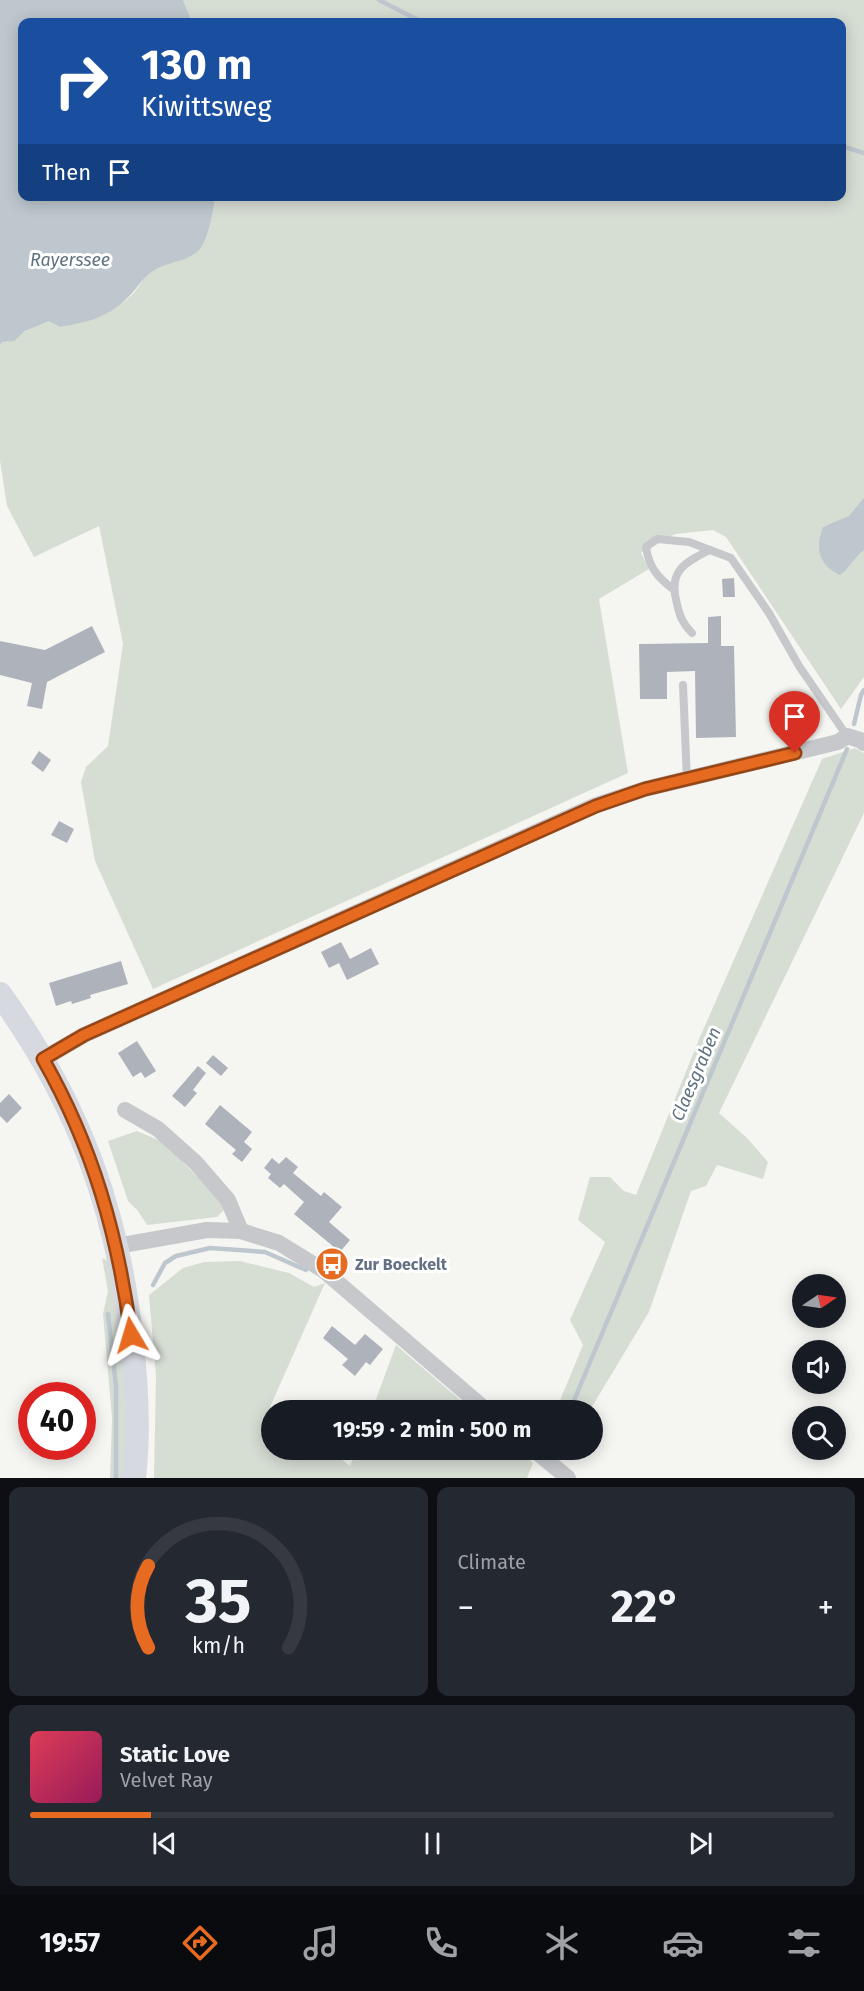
<!DOCTYPE html>
<meta charset="utf-8">
<style>
:root{--surface:#171b24;--page:#242831;--text:#f1f3f6;--muted:#9ea1a6;--line:#363941;--accent:#e76a21}
body{margin:0;font-family:"Fira Sans",sans-serif;background:var(--page);color:var(--text);height:100vh;display:flex;flex-direction:column;font-size:22px;white-space:nowrap}
*{box-sizing:border-box;margin:0}
p{font-size:20px;color:var(--muted)}
.icon{flex:none;width:33px;height:33px;fill:none;stroke:currentColor;stroke-width:2;stroke-linecap:round;stroke-linejoin:round}
.map{position:relative;height:1478px;overflow:hidden}
.details{display:flex;flex-direction:column;gap:9px;padding:9px;background:#0d0f14;flex:1}
.details>*{flex:none}
.guide{position:absolute;left:18px;top:18px;width:828px;height:183px;border-radius:12px;box-shadow:0 3px 15px #0003;background:#1a4fa0;color:#fff;overflow:hidden}
.needle{width:39px;rotate:77deg}
.buttons{position:absolute;left:792px;top:1274px;display:grid;gap:12px}
.buttons a{display:grid;place-items:center;width:54px;height:54px;border-radius:50%;background:var(--surface);box-shadow:0 3px 15px #0003;font-size:30px}
.speed{position:absolute;left:18px;top:1382px;display:flex;gap:12px;font-size:30px;font-weight:700;text-align:center}
.speed>*{display:grid;place-content:center;width:78px;height:78px;border-radius:50%;background:var(--surface);box-shadow:0 3px 15px #0003;line-height:1}
.speed .limit{border:9px solid #d22;background:#fff;color:#111}
.pin{position:absolute;display:grid;place-items:center;width:51px;height:51px;color:#fff;margin:-62px -26px;border-radius:50% 50% 50% 0;rotate:-45deg;box-shadow:0 0 6px #0007}
.pin .icon{rotate:45deg}
.me{position:absolute;width:66px;margin:-33px;rotate:353deg;stroke-linejoin:round;filter:drop-shadow(0 0 4px #0008)}
.turn{display:flex;align-items:center;gap:21px;height:126px;padding:0 24px;font-size:27px}
.turn .icon{width:78px;height:78px;stroke-width:2.5}
.turn b{display:block;font-size:42px;line-height:51px}
.then{display:flex;align-items:center;height:57px;padding:0 24px;background:#0003;gap:12px;font-size:22px}
.big{font-size:45px;font-weight:700;line-height:1.1}
.details .widget{flex:1;display:flex;flex-direction:column;justify-content:center;gap:9px;min-width:0;padding:0 21px;border-radius:12px;background:var(--page)}
.details .dial{align-items:center;gap:0}
.dial svg{height:156px;overflow:visible;fill:none;stroke:var(--line);stroke-width:7;stroke-linecap:round;text-anchor:middle}
.dial text{fill:var(--text);stroke:none}
.song{display:flex;align-items:center;gap:18px}
.cover{width:72px;height:72px;border-radius:9px;background:linear-gradient(135deg,hsl(350 70% 55%),hsl(330 70% 35%))}
.played{height:6px;border-radius:3px;background:linear-gradient(90deg,var(--accent) 15%,var(--line) 15%)}
.keys{display:flex;justify-content:space-around;direction:ltr}
.heat{display:flex;justify-content:space-between;align-items:center;font-size:33px;direction:ltr}
.details .tiles{flex:1;display:grid;gap:9px;grid-template-columns:1fr 1fr}
.widget:last-child{grid-column:span 2}
.trip{position:absolute;left:261px;top:1400px;width:342px;height:60px;border-radius:30px;background:var(--surface);box-shadow:0 3px 15px #0003;font-weight:700;line-height:60px;text-align:center}
.tabs{display:flex;height:96px;justify-content:space-around;align-items:center;background:#090b0e;color:var(--muted)}
.tabs .icon{width:42px;height:42px}
.tabs .selected{color:var(--accent)}
.tabs b{font-size:27px;color:var(--text)}
.map>svg:first-child{display:block}
.green{fill:#d6ddd3}
.water{fill:#bec7ce}
.lines{fill:none;stroke-linecap:round;stroke-linejoin:round}
.stream{stroke:#bec7ce;stroke-width:4.5}
.building{fill:#aeb3bb}
.lane{stroke:#c6c8cc;stroke-width:8}
.street{stroke:#c6c8cc;stroke-width:16}
.secondary{stroke:#d6d9df;stroke-width:24}
.route-casing{stroke:#964515;stroke-width:15}
.route{stroke:#e76a21;stroke-width:10}
.labels{text-anchor:middle;dominant-baseline:central;stroke-width:6;stroke-linejoin:round;paint-order:stroke}
.poi-label{font-size:16px;font-weight:bold;fill:#647184;stroke:#fff;text-anchor:start}
.water-label{font-size:18px;font-style:italic;fill:#5f7381;stroke:#fff}
</style>
<div class="map">
<svg width="864" height="1478" viewBox="0 0 864 1478">
<rect width="100%" height="100%" fill="#f5f6f2"/>
<g class="green">
<path d="M183,0H864V677L841,709L726,537L713,530L675,534L641,553L649,569L599,599L628,773L153,989L95,861L81,782L86,767L108,746L123,644L99,526L34,557L7,506L0,461V346L2,342C17,341 15,337 26,331C55,313 92,315 123,302C134,297 141,280 151,272C167,259 184,264 199,249C210,238 213,212 215,197L842,196V22H192Z"/>
<path d="M855,748L864,753V813L719,1113L747,1138L768,1162L763,1179L717,1165L706,1186L691,1191L649,1312L590,1410H556L583,1345L570,1320L605,1242L578,1220L590,1177H610L624,1191L636,1195L700,1037L822,759Z"/>
<path d="M137,1131L163,1142L227,1207L217,1217L147,1225L138,1211L128,1201L108,1141Z"/>
<path d="M102,1258L109,1262L124,1362L126,1478H110L112,1418L103,1314L108,1291Z"/>
<path d="M240,1261L289,1273L314,1287L325,1283L270,1407L274,1410H272V1449H328L350,1466L357,1449H517L533,1463L527,1478H154L156,1376L149,1295L183,1268L204,1262Z"/>
<path d="M396,1345L472,1410H372Z"/>
</g>
<g class="water">
<path d="M0,0H183L192,22H22V196L215,197C213,212 210,233 202,246C191,263 169,260 153,271C142,278 135,292 124,301C104,319 86,322 60,327L49,321L25,331L14,341L2,342L0,346Z"/>
<path d="M864,498V550C854,557 850,568 840,575C818,565 815,548 823,527L849,516Z"/>
</g>
<g class="lines">
<g class="stream">
<path d="M379,0L422,22"/>
<path d="M842,146L864,153"/>
<path d="M854,724L861,695L864,690"/>
<path d="M153,1285L165,1263L176,1256L210,1248L265,1252L306,1270"/>
<path d="M108,1314L116,1386V1478"/>
<path d="M570,1410L847,749"/>
</g>
</g>
<g class="building">
<path d="M734,578L735,597H723L722,579Z"/>
<path d="M721,616V646H734L736,737L696,738L695,671L667,672V699H640L639,644L708,643V617Z"/>
<path d="M92,626L105,652L47,682L42,709L27,706L32,683L0,675V641L45,650Z"/>
<path d="M39,751L51,760L43,772L31,763Z"/>
<path d="M59,821L74,829L67,843L51,835Z"/>
<path d="M341,942L350,959L371,948L379,964L347,980L339,963L329,968L321,952Z"/>
<path d="M121,961L128,984L90,995L91,998L72,1004L71,1001L56,1006L49,983Z"/>
<path d="M137,1041L156,1071L145,1078L141,1072L133,1077L118,1053Z"/>
<path d="M213,1055L228,1068L221,1076L206,1063Z"/>
<path d="M198,1066L206,1073L193,1090L197,1093L185,1107L172,1096Z"/>
<path d="M9,1094L22,1108L7,1123L0,1116V1103Z"/>
<path d="M220,1105L252,1132L244,1142L252,1149L242,1162L232,1154L236,1150L205,1124Z"/>
<path d="M286,1157L298,1167L293,1173L321,1196L324,1192L342,1207L329,1222L350,1240L340,1252L294,1214L304,1202L284,1184L280,1188L268,1178L271,1174L264,1168L272,1158L279,1164Z"/>
<path d="M332,1326L355,1345L365,1334L383,1349L370,1365L366,1362L355,1376L342,1365L348,1359L323,1338Z"/>
</g>
<g class="lines">
<g class="lane">
<path d="M673,589C657,577 649,567 646,547L657,539L689,542L710,550"/>
<path d="M692,633C683,624 680,617 677,604C668,572 683,563 710,550L731,558L769,613L799,666L847,736"/>
<path d="M683,685L687,781"/>
</g>
<g class="street">
<path d="M43,1059L84,1035L596,805L645,789L838,742L847,736L860,740L864,743"/>
<path d="M125,1110L158,1129L196,1163L228,1200L241,1231"/>
<path d="M117,1246L207,1230L241,1231L279,1243L323,1270L486,1410"/>
<path d="M533,1449L568,1478"/>
</g>
<path class="secondary" d="M0,994C79,1104 119,1212 132,1346C137,1390 139,1434 134,1478"/>
</g>
<g class="lines">
<g class="route-casing">
<path id="route" d="M131,1335C118,1235 93,1147 43,1059L84,1035L596,806L645,789L795,753"/>
</g>
<use href="#route" class="route"/>
</g>
<defs>
<g id="bus-disc" transform="scale(1.725)"><circle r="9.5" fill="#e76a21" stroke="#fff"/><path d="M-5-6H5V4H4V6H2V4H-2V6H-4V4H-5ZM-3.5-4V0h7V-4ZM-3.5 1.2v1.5H-2V1.2ZM2 1.2v1.5H3.5V1.2Z" fill="#fff"/></g>
</defs>
<g fill-rule="evenodd">
<use href="#bus-disc" x="332" y="1264"/>
</g>
<g class="labels">
<g class="poi-label">
<text x="355" y="1264">Zur Boeckelt</text>
</g>
<g class="water-label">
<text x="70" y="260">Rayerssee</text>
<text transform="translate(696 1074) rotate(-67)">Claesgraben</text>
</g>
</g>
</svg>
<div class="buttons">
<a><svg class="needle" viewBox="-14 -14 28 28"><path d="M0-13l5 13h-10z" fill="#e53935"/><path d="M0 13l5-13h-10z" fill="#9ea1a6"/></svg></a>
<a><svg class="icon" aria-label="sound" viewBox="0 0 24 24"><path d="M4 9h4l5-4v14l-5-4H4zM17 9q2 3 0 6"/></svg></a>
<a><svg class="icon" aria-label="search" viewBox="0 0 24 24"><circle cx="10" cy="10" r="6"/><path d="M15 15l6 6"/></svg></a>
</div>
<div class="speed"><div class="limit">40</div></div>
<div class="pin" style="left:795px;top:753px;background:#d93025"><svg class="icon" aria-label="arrive" viewBox="0 0 24 24"><path d="M6 21V4h12l-3 4 3 4H6"/></svg></div>
<svg class="me" style="left:131px;top:1335px" viewBox="-20 -20 40 40"><path d="M0-17L14 15 0 8-14 15z" fill="#e76a21" stroke="#fff" stroke-width="4"/></svg>
<div class="trip">19:59 · 2 min · 500 m</div>
<div class="guide">
<div class="turn"><svg class="icon" aria-label="right" viewBox="0 0 24 24"><path d="M7 20v-9h11M14 6l5 5-5 5"/></svg><div><b>130 m</b>Kiwittsweg</div></div>
<div class="then">Then<svg class="icon" aria-label="arrive" viewBox="0 0 24 24"><path d="M6 21V4h12l-3 4 3 4H6"/></svg></div>
</div>
</div>
<section class="details">
<div class="tiles">
<div class="widget dial"><svg viewBox="0 0 100 80">
<path d="M14 69A42 42 0 1 1 86 69"/>
<path d="M14 69A42 42 0 0 1 14 27" stroke="#e76a21"/>
<text x="50" y="56" font-size="32" font-weight="700">35</text>
<text x="50" y="72" font-size="11">km/h</text>
</svg></div>
<div class="widget"><p>Climate</p>
<div class="heat"><a>−</a><b class="big">22°</b><a>+</a></div>
</div>
<div class="widget">
<div class="song"><i class="cover"></i><div><b>Static Love</b><p>Velvet Ray</p></div></div>
<div class="played"></div>
<div class="keys"><svg class="icon" aria-label="previous" viewBox="0 0 24 24"><path d="M18 5L8 12l10 7zM5 5v14"/></svg><svg class="icon" aria-label="pause" viewBox="0 0 24 24"><path d="M8 5v14M16 5v14"/></svg><svg class="icon" aria-label="next" viewBox="0 0 24 24"><path d="M6 5l10 7-10 7zM19 5v14"/></svg></div>
</div>
</div>
</section>
<nav class="tabs">
<b>19:57</b>
<svg class="icon selected" aria-label="directions" viewBox="0 0 24 24"><path d="M12 3l9 9-9 9-9-9zM9 14v-3h6M13 9l2 2-2 2"/></svg>
<svg class="icon" aria-label="music" viewBox="0 0 24 24"><path d="M9 18V5l10-2v13"/><circle cx="6" cy="18" r="3"/><circle cx="16" cy="16" r="3"/></svg>
<svg class="icon" aria-label="phone" viewBox="0 0 24 24"><path d="M5 4h4l2 5-3 2q2 4 5 5l2-3 5 2v4C11 20 4 13 5 4z"/></svg>
<svg class="icon" aria-label="climate" viewBox="0 0 24 24"><path d="M12 3v18M4 7l16 10M4 17L20 7"/></svg>
<svg class="icon" aria-label="car" viewBox="0 0 24 24"><path d="M5 17H2v-5l4-1 3-4h7l3 4 3 1v5h-3M9 17h6M6 11h13"/><circle cx="7" cy="17" r="2"/><circle cx="17" cy="17" r="2"/></svg>
<svg class="icon" aria-label="filters" viewBox="0 0 24 24"><path d="M4 7h16M4 17h16"/><circle cx="9" cy="7" r="2"/><circle cx="15" cy="17" r="2"/></svg>
</nav>
